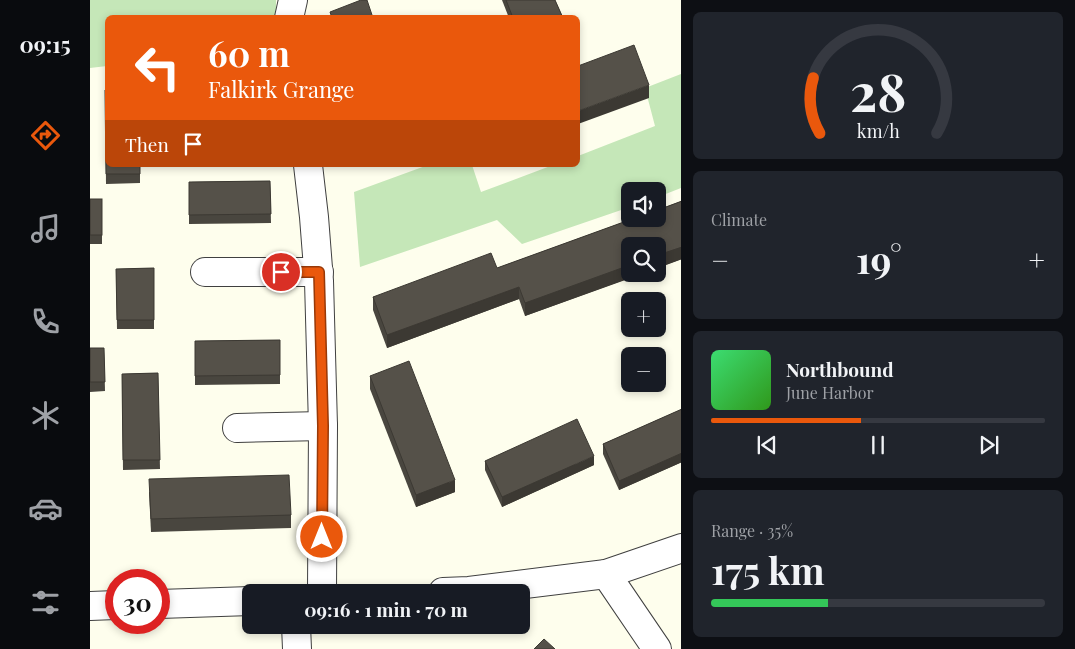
<!DOCTYPE html>
<meta charset="utf-8">
<style>
:root{--surface:#171b24;--page:#20242c;--text:#f1f3f6;--muted:#9ea1a6;--line:#363941;--accent:#ea580c}
body{margin:0;font-family:"Playfair Display",serif;background:var(--page);color:var(--text);height:100vh;display:flex;flex-direction:column;font-size:19px;white-space:nowrap}
*{box-sizing:border-box;margin:0}
p{font-size:16px;color:var(--muted)}
.icon{flex:none;width:28px;height:28px;fill:none;stroke:currentColor;stroke-width:2;stroke-linecap:round;stroke-linejoin:round}
.map{position:relative;flex:1;overflow:hidden}
.side{display:flex;flex-direction:column;gap:12px;padding:12px;background:#0d0f14;width:394px}
.side>*{flex:none}
.guide{position:absolute;left:15px;top:15px;width:475px;height:152px;border-radius:8px;box-shadow:0 2px 8px #0003;background:#ea580c;color:#fff;overflow:hidden}
.buttons{position:absolute;left:531px;top:182px;display:grid;gap:10px}
.buttons a{display:grid;place-items:center;width:45px;height:45px;border-radius:8px;background:var(--surface);box-shadow:0 2px 8px #0003;font-size:25px}
.speed{position:absolute;left:15px;top:569px;display:flex;gap:10px;font-size:25px;font-weight:700;text-align:center}
.speed>*{display:grid;place-content:center;width:65px;height:65px;border-radius:50%;background:var(--surface);box-shadow:0 2px 8px #0003;line-height:1}
.speed .limit{border:8px solid #d22;background:#fff;color:#111}
.pin{position:absolute;display:grid;place-items:center;width:42px;height:42px;color:#fff;margin:-21px;border:2px solid #fff;border-radius:50%;box-shadow:0 1px 5px #0007}
.me{position:absolute;width:55px;margin:-28px;rotate:0deg;stroke-linejoin:round;filter:drop-shadow(0 0 4px #0008)}
.turn{display:flex;align-items:center;gap:18px;height:105px;padding:0 20px;font-size:22px}
.turn .icon{width:65px;height:65px;stroke-width:2.5}
.turn b{display:block;font-size:35px;line-height:42px}
.then{display:flex;align-items:center;height:48px;padding:0 20px;background:#0003;gap:10px;font-size:19px}
.big{font-size:38px;font-weight:700;line-height:1.1}
.side .tile{flex:1;display:flex;flex-direction:column;justify-content:center;gap:8px;min-width:0;padding:0 18px;border-radius:8px;background:var(--page)}
.side .dial{align-items:center;gap:0}
.dial svg{height:130px;overflow:visible;fill:none;stroke:var(--line);stroke-width:7;stroke-linecap:round;text-anchor:middle}
.dial text{fill:var(--text);stroke:none}
.song{display:flex;align-items:center;gap:15px}
.cover{width:60px;height:60px;border-radius:8px;background:linear-gradient(135deg,hsl(140 70% 55%),hsl(110 70% 35%))}
.played{height:5px;border-radius:2px;background:linear-gradient(90deg,var(--accent) 45%,var(--line) 45%)}
.keys{display:flex;justify-content:space-around;direction:ltr}
.heat{display:flex;justify-content:space-between;align-items:center;font-size:28px;direction:ltr}
.charge{height:8px;border-radius:4px;background:linear-gradient(90deg,#34c759 35%,var(--line) 0)}
.trip{position:absolute;left:152px;top:584px;width:288px;height:50px;border-radius:8px;background:var(--surface);box-shadow:0 2px 8px #0003;font-weight:700;line-height:50px;text-align:center}
main{display:flex;flex:1;min-height:0}
.dock{display:flex;flex-direction:column;width:90px;justify-content:space-around;align-items:center;background:#090b0e;color:var(--muted)}
.dock .icon{width:35px;height:35px}
.dock .on{color:var(--accent)}
.dock b{font-size:22px;color:var(--text)}
.map>svg:first-child{display:block}
.green{fill:#c5e7b8}
.lines{fill:none;stroke-linecap:round;stroke-linejoin:round}
.minor-casing{stroke:#404040;stroke-width:30}
.minor{stroke:#fff;stroke-width:28}
.wall{fill:#49463f}
.shaded-wall{fill:#3c3933}
.building{fill:#555149;stroke:#3c3933}
.route-casing{stroke:#983908;stroke-width:12}
.route{stroke:#ea580c;stroke-width:9}
</style>
<main>
<nav class="dock">
<b>09:15</b>
<svg class="icon on" aria-label="directions" viewBox="0 0 24 24"><path d="M12 3l9 9-9 9-9-9zM9 14v-3h6M13 9l2 2-2 2"/></svg>
<svg class="icon" aria-label="music" viewBox="0 0 24 24"><path d="M9 18V5l10-2v13"/><circle cx="6" cy="18" r="3"/><circle cx="16" cy="16" r="3"/></svg>
<svg class="icon" aria-label="phone" viewBox="0 0 24 24"><path d="M5 4h4l2 5-3 2q2 4 5 5l2-3 5 2v4C11 20 4 13 5 4z"/></svg>
<svg class="icon" aria-label="climate" viewBox="0 0 24 24"><path d="M12 3v18M4 7l16 10M4 17L20 7"/></svg>
<svg class="icon" aria-label="car" viewBox="0 0 24 24"><path d="M5 17H2v-5l4-1 3-4h7l3 4 3 1v5h-3M9 17h6M6 11h13"/><circle cx="7" cy="17" r="2"/><circle cx="17" cy="17" r="2"/></svg>
<svg class="icon" aria-label="filters" viewBox="0 0 24 24"><path d="M4 7h16M4 17h16"/><circle cx="9" cy="7" r="2"/><circle cx="15" cy="17" r="2"/></svg>
</nav>
<div class="map">
<svg width="592" height="649" viewBox="0 0 592 649">
<rect width="100%" height="100%" fill="#fefeed"/>
<g class="green">
<path d="M0,0H186V17L18,18L17,66L0,68Z"/>
<path d="M591,74V188L568,197V191H540V207L432,244L407,220L270,267L264,192L338,165H382L391,192L463,165H488V156L565,126L555,88Z"/>
</g>
<g class="lines">
<g class="minor-casing">
<g id="minor">
<path d="M199,18L203,0"/>
<path d="M218,165L224,217L229,281L233,426L232,592"/>
<path d="M115,272H229"/>
<path d="M147,428L233,426"/>
<path d="M516,574L567,649"/>
<path d="M353,592L379,591L516,574L592,548"/>
<path d="M69,604L161,601"/>
<path d="M0,606L26,605"/>
<path d="M206,625L207,649"/>
</g>
</g>
<use href="#minor" class="minor"/>
</g>
<g class="wall">
<path d="M412,0H465L473,18H419Z"/>
<path d="M15,90L50,165V183L16,184Z"/>
<path d="M180,181L181,223L99,224V182Z"/>
<rect x="0" y="199" width="12" height="45"/>
<path d="M592,201V259L435,316L429,299L297,348L283,310V297L407,268Z"/>
<path d="M64,268V329H27L26,269Z"/>
<path d="M190,340V384L105,385V341Z"/>
<path d="M0,348H14L15,391L0,392Z"/>
<path d="M68,373L70,469L33,470L32,374Z"/>
<path d="M280,376L365,492L326,507L280,389Z"/>
<path d="M592,409V462L529,490L513,454V444Z"/>
<path d="M395,461L504,465L412,507L395,470Z"/>
<path d="M59,492L201,515V528L61,532Z"/>
</g>
<g class="shaded-wall">
<path d="M559,85V98L488,124V111Z"/>
<path d="M592,247V259L568,268V255Z"/>
<path d="M540,265V274H552L435,316V303Z"/>
<path d="M429,287V299L297,348V335Z"/>
<path d="M592,453V462L529,490V481Z"/>
<path d="M504,456V465L412,507V497Z"/>
<path d="M365,480V492L326,507V495Z"/>
</g>
<g class="building">
<path d="M271,0H277L283,18H242L240,12Z"/>
<path d="M416,0H465L473,18H423Z"/>
<path d="M544,45L559,85L488,111V66Z"/>
<path d="M15,90H18V165H50V174H16Z"/>
<path d="M180,181L181,214L99,215V182Z"/>
<rect x="0" y="199" width="12" height="36"/>
<path d="M592,201V247L568,255V246H540V265L435,303L429,287L297,335L283,297L401,253L407,268L542,219H568V210Z"/>
<path d="M64,268V320H27L26,269Z"/>
<path d="M190,340V375L105,376V341Z"/>
<path d="M0,348H14L15,382H0Z"/>
<path d="M319,361L365,480L326,495L280,376Z"/>
<path d="M68,373L70,460H33L32,374Z"/>
<path d="M592,409V453L529,481L513,444Z"/>
<path d="M487,419L504,456L412,497L395,461Z"/>
<path d="M199,475L201,515L61,519L59,479Z"/>
<path d="M454,639L465,649H444Z"/>
</g>
<g class="lines">
<g class="route-casing">
<path id="route" d="M191,272H229L233,426L232,537"/>
</g>
<use href="#route" class="route"/>
</g>
</svg>
<div class="buttons">
<a><svg class="icon" aria-label="sound" viewBox="0 0 24 24"><path d="M4 9h4l5-4v14l-5-4H4zM17 9q2 3 0 6"/></svg></a>
<a><svg class="icon" aria-label="search" viewBox="0 0 24 24"><circle cx="10" cy="10" r="6"/><path d="M15 15l6 6"/></svg></a>
<a>+</a>
<a>−</a>
</div>
<div class="speed"><div class="limit">30</div></div>
<div class="pin" style="left:191px;top:272px;background:#d93025"><svg class="icon" aria-label="arrive" viewBox="0 0 24 24"><path d="M6 21V4h12l-3 4 3 4H6"/></svg></div>
<svg class="me" style="left:232px;top:537px" viewBox="-20 -20 40 40"><circle r="17" fill="#ea580c" stroke="#fff" stroke-width="3"/><path d="M0-11L8 9 0 5-8 9z" fill="#fff"/></svg>
<div class="trip">09:16 · 1 min · 70 m</div>
<div class="guide">
<div class="turn"><svg class="icon" aria-label="left" viewBox="0 0 24 24"><path d="M17 20v-9H6M10 6l-5 5 5 5"/></svg><div><b>60 m</b>Falkirk Grange</div></div>
<div class="then">Then<svg class="icon" aria-label="arrive" viewBox="0 0 24 24"><path d="M6 21V4h12l-3 4 3 4H6"/></svg></div>
</div>
</div>
<section class="side">
<div class="tile dial"><svg viewBox="0 0 100 80">
<path d="M14 69A42 42 0 1 1 86 69"/>
<path d="M14 69A42 42 0 0 1 10 35" stroke="#ea580c"/>
<text x="50" y="56" font-size="32" font-weight="700">28</text>
<text x="50" y="72" font-size="11">km/h</text>
</svg></div>
<div class="tile"><p>Climate</p>
<div class="heat"><a>−</a><b class="big">19°</b><a>+</a></div>
</div>
<div class="tile">
<div class="song"><i class="cover"></i><div><b>Northbound</b><p>June Harbor</p></div></div>
<div class="played"></div>
<div class="keys"><svg class="icon" aria-label="previous" viewBox="0 0 24 24"><path d="M18 5L8 12l10 7zM5 5v14"/></svg><svg class="icon" aria-label="pause" viewBox="0 0 24 24"><path d="M8 5v14M16 5v14"/></svg><svg class="icon" aria-label="next" viewBox="0 0 24 24"><path d="M6 5l10 7-10 7zM19 5v14"/></svg></div>
</div>
<div class="tile"><p>Range · 35%</p><b class="big">175 km</b><div class="charge"></div></div>
</section>
</main>
